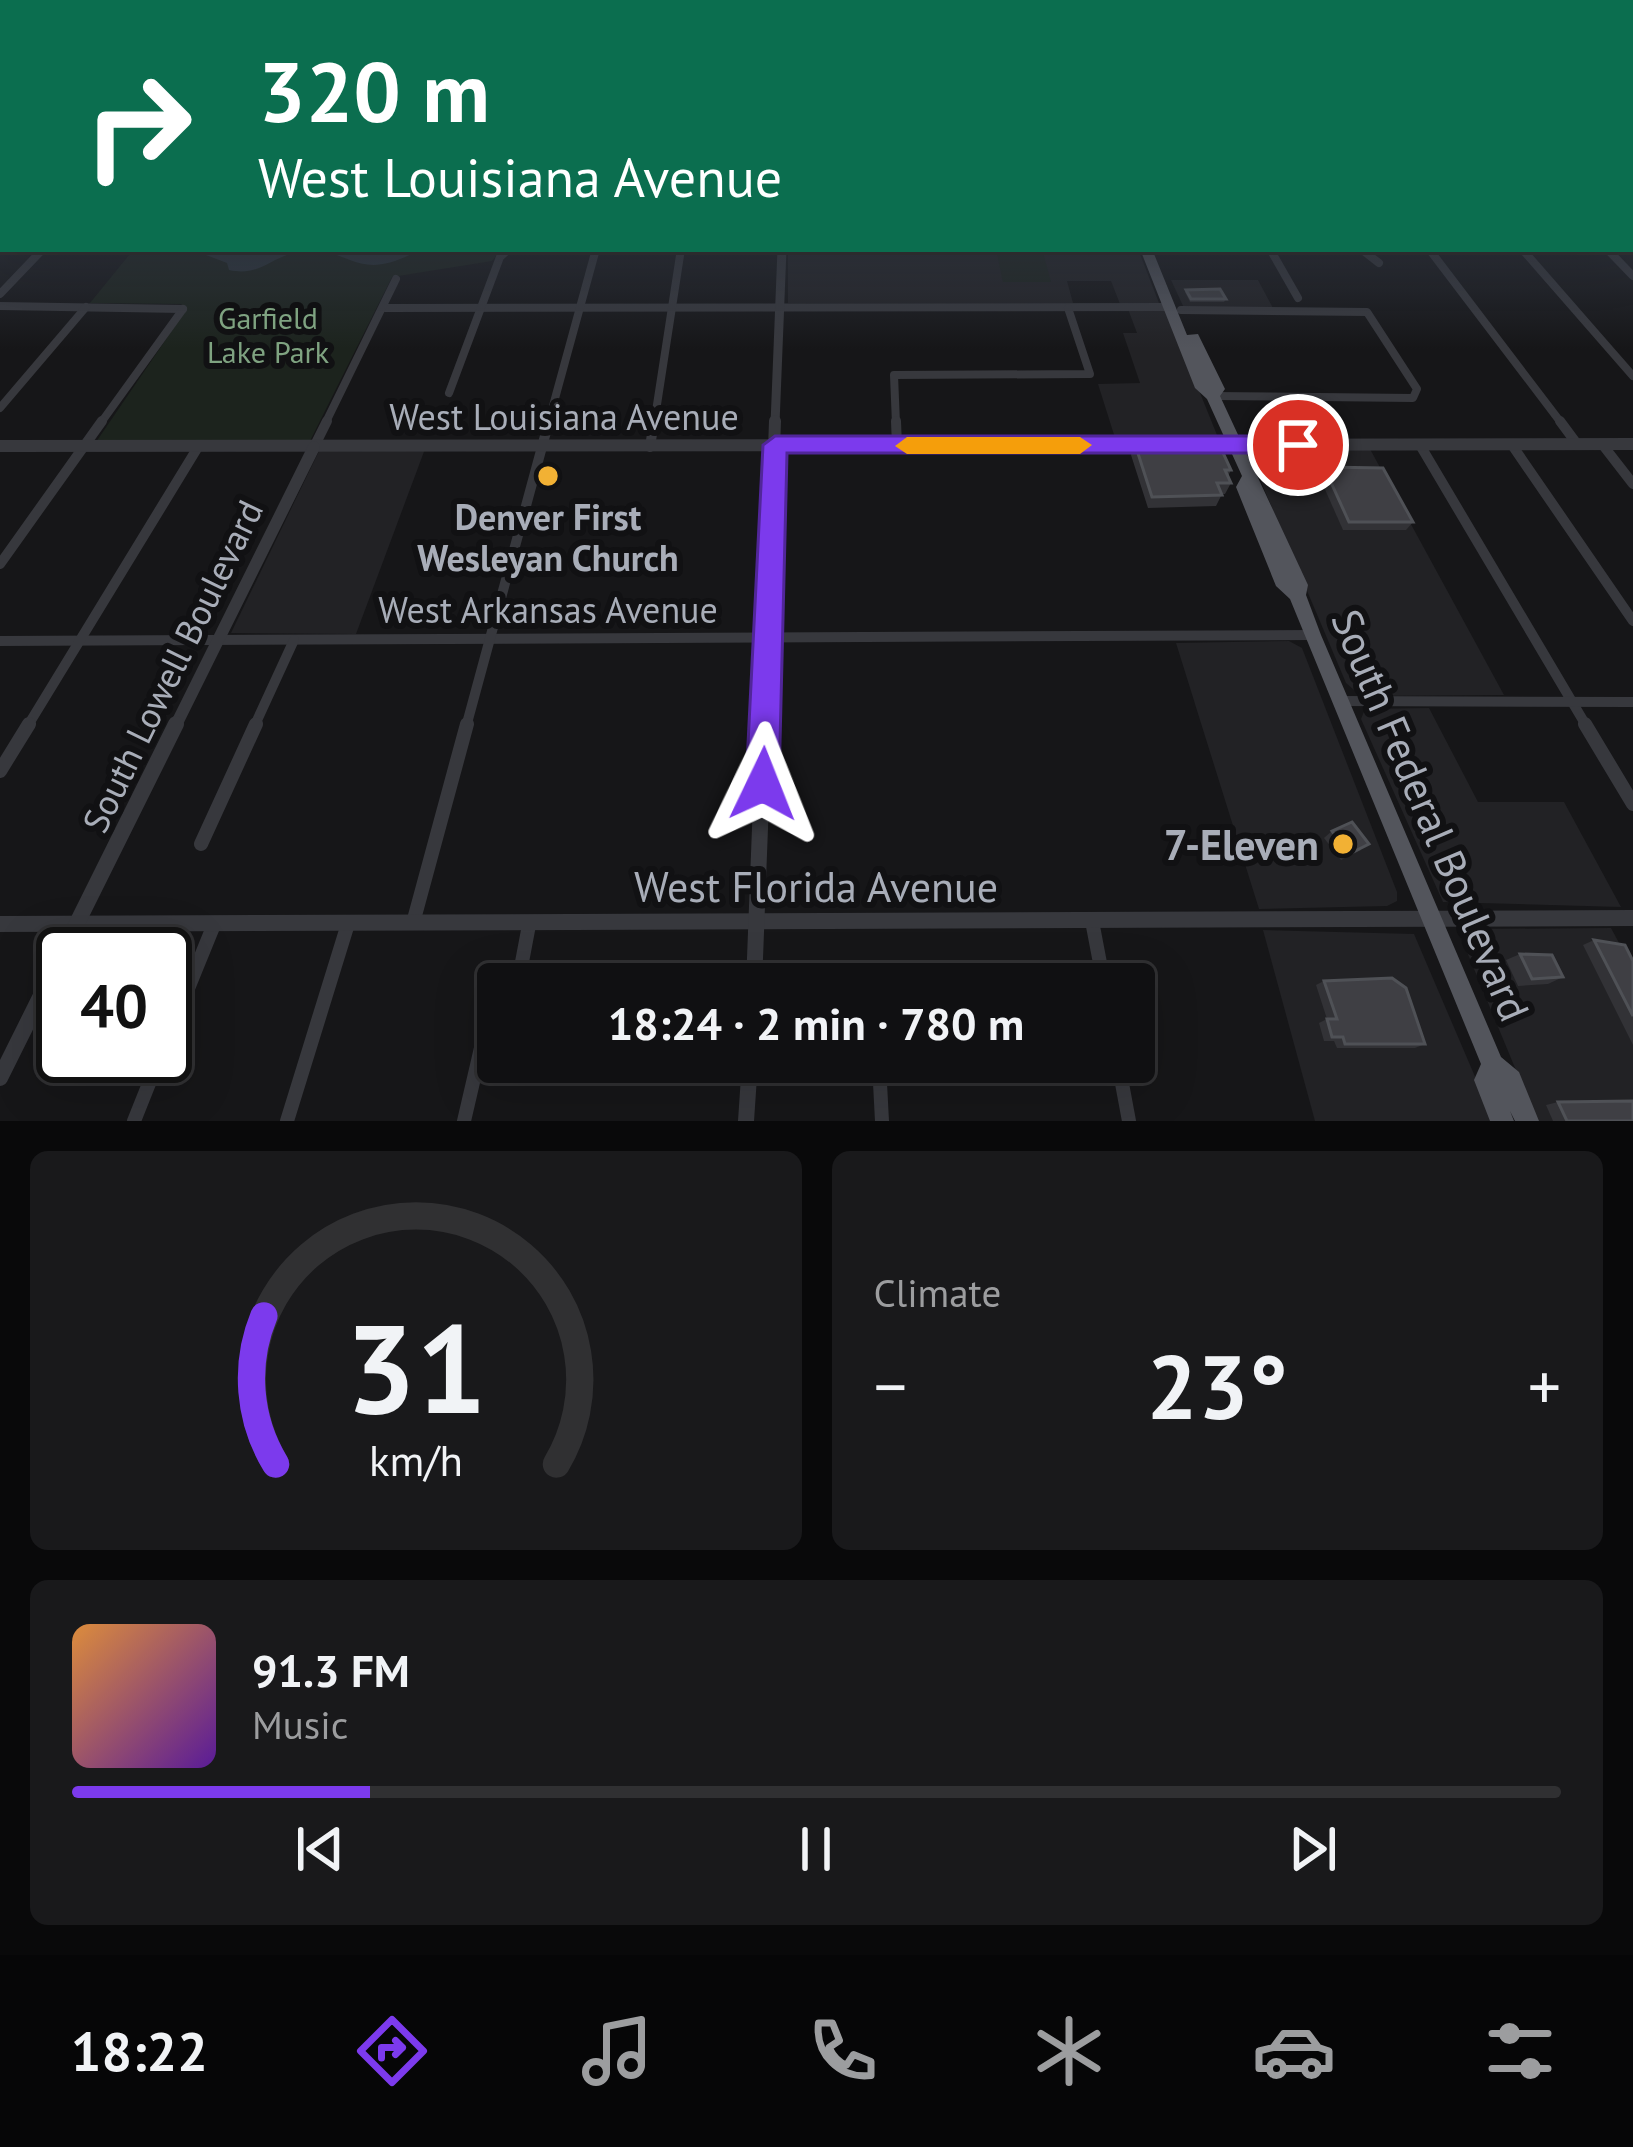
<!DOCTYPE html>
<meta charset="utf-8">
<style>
:root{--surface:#101012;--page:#19191b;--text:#f1f3f6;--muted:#9c9d9f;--line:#303032;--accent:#7c3aed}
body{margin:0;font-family:"PT Sans",sans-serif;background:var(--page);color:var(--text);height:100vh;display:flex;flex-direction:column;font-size:45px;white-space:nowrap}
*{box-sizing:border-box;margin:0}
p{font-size:39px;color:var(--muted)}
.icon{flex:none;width:66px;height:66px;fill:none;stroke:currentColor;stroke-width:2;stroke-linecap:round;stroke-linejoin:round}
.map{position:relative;height:1121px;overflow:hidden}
.drawer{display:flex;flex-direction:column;gap:30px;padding:30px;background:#09090a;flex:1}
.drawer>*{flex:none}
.top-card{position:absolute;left:0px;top:0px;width:1635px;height:252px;box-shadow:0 12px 48px #0002,0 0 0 3px var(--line);background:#0b6e4f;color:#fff;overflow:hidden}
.speed{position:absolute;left:36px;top:927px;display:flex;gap:24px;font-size:60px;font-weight:700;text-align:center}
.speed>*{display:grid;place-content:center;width:156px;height:156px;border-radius:50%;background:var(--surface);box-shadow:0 12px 48px #0002,0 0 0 3px var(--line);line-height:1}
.speed .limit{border:6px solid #111;border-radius:18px;background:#fff;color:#111}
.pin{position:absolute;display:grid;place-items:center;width:102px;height:102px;color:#fff;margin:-51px;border:6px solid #fff;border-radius:50%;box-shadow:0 3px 12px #0007}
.me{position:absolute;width:132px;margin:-66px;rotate:2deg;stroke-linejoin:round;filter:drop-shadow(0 0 9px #0008)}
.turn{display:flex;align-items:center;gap:42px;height:252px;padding:0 60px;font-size:54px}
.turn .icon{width:156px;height:156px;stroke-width:2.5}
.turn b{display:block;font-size:84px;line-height:102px}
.big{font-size:90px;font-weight:700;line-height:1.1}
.drawer .widget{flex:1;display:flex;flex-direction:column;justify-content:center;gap:18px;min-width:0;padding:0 42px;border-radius:18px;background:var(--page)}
.drawer .dial{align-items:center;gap:0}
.dial svg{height:312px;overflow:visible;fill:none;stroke:var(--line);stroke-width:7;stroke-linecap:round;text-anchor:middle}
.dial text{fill:var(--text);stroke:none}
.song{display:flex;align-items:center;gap:36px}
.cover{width:144px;height:144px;border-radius:18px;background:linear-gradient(135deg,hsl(30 70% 55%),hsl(270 70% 35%))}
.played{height:12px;border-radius:6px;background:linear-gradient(90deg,var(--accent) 20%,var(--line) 20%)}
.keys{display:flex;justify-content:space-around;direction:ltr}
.heat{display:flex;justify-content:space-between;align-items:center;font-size:66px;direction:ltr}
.drawer .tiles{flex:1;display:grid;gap:30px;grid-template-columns:1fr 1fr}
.widget:last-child{grid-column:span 2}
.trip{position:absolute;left:477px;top:963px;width:678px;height:120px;border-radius:12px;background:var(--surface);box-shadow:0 12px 48px #0002,0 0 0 3px var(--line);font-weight:700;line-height:120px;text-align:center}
.tabs{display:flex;height:192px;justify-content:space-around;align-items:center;background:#060607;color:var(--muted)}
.tabs .icon{width:84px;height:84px}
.tabs .on{color:var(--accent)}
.tabs b{font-size:54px;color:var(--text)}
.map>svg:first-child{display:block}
.built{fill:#222225}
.green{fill:#1c231d}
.water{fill:#2c353c}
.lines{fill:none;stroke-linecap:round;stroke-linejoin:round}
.minor-far2{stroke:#37383d;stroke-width:8}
.minor-far1{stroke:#37383d;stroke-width:10}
.minor{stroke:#37383d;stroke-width:14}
.tertiary-far2{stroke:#37383d;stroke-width:9}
.tertiary-far1{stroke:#37383d;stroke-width:12}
.tertiary{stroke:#37383d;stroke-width:16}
.secondary{fill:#45474d;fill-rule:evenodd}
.primary{fill:#53555c;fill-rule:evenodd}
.wall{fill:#323236}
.building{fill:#3f3f44;stroke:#4f5156;stroke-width:3}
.route{fill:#7c3aed;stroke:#51269a;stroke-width:3}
.slow{fill:#f59e0b}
.poi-dot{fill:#f2b134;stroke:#111113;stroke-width:4.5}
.labels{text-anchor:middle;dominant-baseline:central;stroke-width:12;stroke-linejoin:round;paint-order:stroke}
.far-park-label{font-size:30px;fill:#7fa381;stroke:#111113}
.street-label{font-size:36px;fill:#a8adb8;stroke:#111113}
.poi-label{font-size:36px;font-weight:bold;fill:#a8adb8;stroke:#111113}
.near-street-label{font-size:42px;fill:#a8adb8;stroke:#111113}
.near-poi-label{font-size:42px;font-weight:bold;fill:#a8adb8;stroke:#111113;text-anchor:end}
</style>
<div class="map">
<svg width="1633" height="1121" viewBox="0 0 1633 1121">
<rect width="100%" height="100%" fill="#161618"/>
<g class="built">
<path d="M788,249H1138L1159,303L1120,304L1111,281H1067L1073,303H788Z"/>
<path d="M1171,280H1258L1273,308H1184Z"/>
<path d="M1128,309L1167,311L1219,440L1116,441L1098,384L1140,383L1123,333H1137Z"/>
<path d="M425,449L356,634L231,633L319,451Z"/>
<path d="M1370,449L1504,695L1361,696L1346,683L1248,451Z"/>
<path d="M1289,641L1302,648L1397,892V901L1387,906L1259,909L1176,643Z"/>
<path d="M1429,708L1478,802H1564L1621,907L1443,902L1361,719L1365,709Z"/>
<path d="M1611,928L1633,969V1121H1537L1460,935L1472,929Z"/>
<path d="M1263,930L1414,934L1494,1121H1315Z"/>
</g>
<g class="green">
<path d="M134,249H501L492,261L392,277L310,441L96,442L186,310L181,304L90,303Z"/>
<path d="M996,249H1042L1051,282H1003Z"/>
</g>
<path class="water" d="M211,249H421C354,287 350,244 301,251C271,256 261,277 229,270L227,263L206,255Z"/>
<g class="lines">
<g class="minor-far2">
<path d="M1270,249L1298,298"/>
<path d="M1361,249L1379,263"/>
<path d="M1429,249L1562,424"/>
<path d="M1522,249L1633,376"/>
<path d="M1607,249L1633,276"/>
<path d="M41,251L132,250"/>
<path d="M0,294L43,249"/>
<path d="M0,306L183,309"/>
<path d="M385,308L1171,307"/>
<path d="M1181,310L1367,312L1417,389L1413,398L1213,396"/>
<path d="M449,393L500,257L509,249"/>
<path d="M0,408L86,307"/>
<path d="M100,424L183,309"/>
<path d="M325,424L396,279"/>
<path d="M548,424L596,249"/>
<path d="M654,424L681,249"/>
<path d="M896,424L894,375L1090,374L1068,308"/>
</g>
<g class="minor-far1">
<path d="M896,421L897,446"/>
<path d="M1560,421L1577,444"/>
<path d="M1602,444L1633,484"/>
<path d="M1420,445L1587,727"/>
<path d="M1512,445L1633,621"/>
<path d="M314,447L327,421"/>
<path d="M650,447L654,421"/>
<path d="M0,564L102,421"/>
<path d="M0,641L1312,635"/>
<path d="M1339,701L1633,702"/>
<path d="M27,727L198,447"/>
<path d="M254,727L294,640"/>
<path d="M466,727L549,421"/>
</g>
<g class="minor">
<path d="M1585,724L1633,804"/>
<path d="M0,771L29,724"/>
<path d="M201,844L256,724"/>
<path d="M1092,921L1104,984"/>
<path d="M413,923L467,724"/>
<path d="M509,984L522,962L529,925"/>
<path d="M165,1045L213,927"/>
<path d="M1118,1062L1129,1121"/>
<path d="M880,1083L882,1121"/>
<path d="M134,1121L160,1056"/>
<path d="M287,1121L347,927"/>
<path d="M464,1121L487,1022L498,1003"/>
</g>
<path class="tertiary-far2" d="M775,424L782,249"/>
<g class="tertiary-far1">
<path d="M1208,445L1633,444"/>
<path d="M0,446L1146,445"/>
<path d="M175,727L314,447"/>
<path d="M764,727L775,421"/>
</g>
<g class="tertiary">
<path d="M0,924L1633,918"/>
<path d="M754,984L764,724"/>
<path d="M0,1078L176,724"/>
<path d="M746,1121L750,1062"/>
</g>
<rect class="secondary" x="1632" y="198" width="1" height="6"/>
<path class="primary" d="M1140,249H1152L1187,335L1198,334L1225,389L1220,396L1308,585L1306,595L1321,635L1501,1057L1519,1072L1539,1121H1515L1510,1111L1514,1121H1490L1474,1080L1481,1064L1290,599L1276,586L1236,487L1242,476L1207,399L1195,388Z"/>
</g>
<g class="wall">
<path d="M1186,290L1226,299L1224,302H1190L1185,292Z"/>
<path d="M1135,444L1231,470L1228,476L1231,483L1225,494H1222L1216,506L1148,508L1131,455Z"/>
<path d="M1324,467L1413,522L1406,530H1343L1319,476Z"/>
<path d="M1332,831L1361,850L1341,860L1324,838Z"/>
<path d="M1594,940L1633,961V1045L1583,945Z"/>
<path d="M1520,954L1563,977L1548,984L1518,986L1506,960Z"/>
<path d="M1324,981L1425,1044L1415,1048H1337L1334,1041H1324L1319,1023L1327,1019L1316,985Z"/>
<path d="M1558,1102L1633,1121H1553L1546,1105Z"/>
</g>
<g class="building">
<path d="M1220,289L1226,299H1191L1186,290Z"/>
<path d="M1135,444H1219L1231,470H1225L1231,483H1217L1222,495L1152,497Z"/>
<path d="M1324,467L1383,468L1413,522H1349Z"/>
<path d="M1352,822L1369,844L1349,854L1332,831Z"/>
<path d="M1594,940L1625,945L1633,961V1016Z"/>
<path d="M1520,954L1552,955L1563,977L1532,979Z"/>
<path d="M1392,978L1406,988L1425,1044H1345L1343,1037H1332L1327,1019H1337L1324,981Z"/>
<path d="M1633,1101V1121H1567L1558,1102Z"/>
</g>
<linearGradient id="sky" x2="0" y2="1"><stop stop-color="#0c0c0d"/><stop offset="0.55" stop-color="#363c48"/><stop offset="1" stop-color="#363c48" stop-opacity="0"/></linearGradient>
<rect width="1633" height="349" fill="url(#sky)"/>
<path class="route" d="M775,436H1298L1310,445L1298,453H787L779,784L774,795L763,800L751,795L746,784L763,445Z"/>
<path class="slow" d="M907,437H1080L1092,445L1080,454H907L895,446Z"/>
<g class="poi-dot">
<circle cx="548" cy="476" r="12"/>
<circle cx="1343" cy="844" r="12"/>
</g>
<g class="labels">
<g class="far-park-label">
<text x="268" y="317">Garfield<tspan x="268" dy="34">Lake Park</tspan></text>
</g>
<g class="street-label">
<text x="564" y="416">West Louisiana Avenue</text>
<text x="548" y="609">West Arkansas Avenue</text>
<text transform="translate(172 666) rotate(-64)">South Lowell Boulevard</text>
</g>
<g class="poi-label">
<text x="548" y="516">Denver First<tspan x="548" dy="41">Wesleyan Church</tspan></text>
</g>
<g class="near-street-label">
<text transform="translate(1431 815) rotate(67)">South Federal Boulevard</text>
<text x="816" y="886">West Florida Avenue</text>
</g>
<g class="near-poi-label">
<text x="1319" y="844">7-Eleven</text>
</g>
</g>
</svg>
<div class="speed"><div class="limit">40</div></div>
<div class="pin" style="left:1298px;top:445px;background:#d93025"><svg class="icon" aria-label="arrive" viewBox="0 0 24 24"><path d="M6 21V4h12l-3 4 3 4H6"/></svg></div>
<svg class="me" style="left:763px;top:784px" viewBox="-20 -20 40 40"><path d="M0-17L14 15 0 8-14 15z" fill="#7c3aed" stroke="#fff" stroke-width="4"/></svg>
<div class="trip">18:24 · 2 min · 780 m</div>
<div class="top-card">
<div class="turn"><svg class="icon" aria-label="right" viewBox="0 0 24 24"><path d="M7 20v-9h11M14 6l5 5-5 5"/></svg><div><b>320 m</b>West Louisiana Avenue</div></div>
</div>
</div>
<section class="drawer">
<div class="tiles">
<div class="widget dial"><svg viewBox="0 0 100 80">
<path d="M14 69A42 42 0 1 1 86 69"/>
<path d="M14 69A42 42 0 0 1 11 31" stroke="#7c3aed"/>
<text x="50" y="56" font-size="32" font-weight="700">31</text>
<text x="50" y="72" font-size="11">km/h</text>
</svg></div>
<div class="widget"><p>Climate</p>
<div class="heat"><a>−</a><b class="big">23°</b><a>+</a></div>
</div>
<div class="widget">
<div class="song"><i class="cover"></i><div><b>91.3 FM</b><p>Music</p></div></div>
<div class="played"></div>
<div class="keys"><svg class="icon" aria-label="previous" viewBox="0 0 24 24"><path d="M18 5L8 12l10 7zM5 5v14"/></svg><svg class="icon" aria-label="pause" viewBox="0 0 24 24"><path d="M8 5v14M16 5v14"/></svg><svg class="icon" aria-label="next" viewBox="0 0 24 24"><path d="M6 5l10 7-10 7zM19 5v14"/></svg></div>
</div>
</div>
</section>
<nav class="tabs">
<b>18:22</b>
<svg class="icon on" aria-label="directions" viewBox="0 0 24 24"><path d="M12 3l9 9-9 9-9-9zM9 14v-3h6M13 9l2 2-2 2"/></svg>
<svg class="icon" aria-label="music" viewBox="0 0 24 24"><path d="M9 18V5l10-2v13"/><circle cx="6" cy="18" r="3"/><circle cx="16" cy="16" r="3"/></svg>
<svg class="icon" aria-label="phone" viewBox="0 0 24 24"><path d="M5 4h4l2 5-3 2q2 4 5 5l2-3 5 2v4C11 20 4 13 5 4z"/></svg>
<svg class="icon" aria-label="climate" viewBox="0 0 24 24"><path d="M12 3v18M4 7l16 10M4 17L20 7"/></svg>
<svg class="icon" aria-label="car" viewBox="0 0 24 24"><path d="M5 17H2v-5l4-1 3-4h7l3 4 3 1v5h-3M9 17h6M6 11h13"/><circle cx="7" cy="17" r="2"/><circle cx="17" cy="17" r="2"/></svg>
<svg class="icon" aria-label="filters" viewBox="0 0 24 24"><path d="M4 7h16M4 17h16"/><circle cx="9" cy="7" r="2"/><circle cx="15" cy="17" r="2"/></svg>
</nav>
